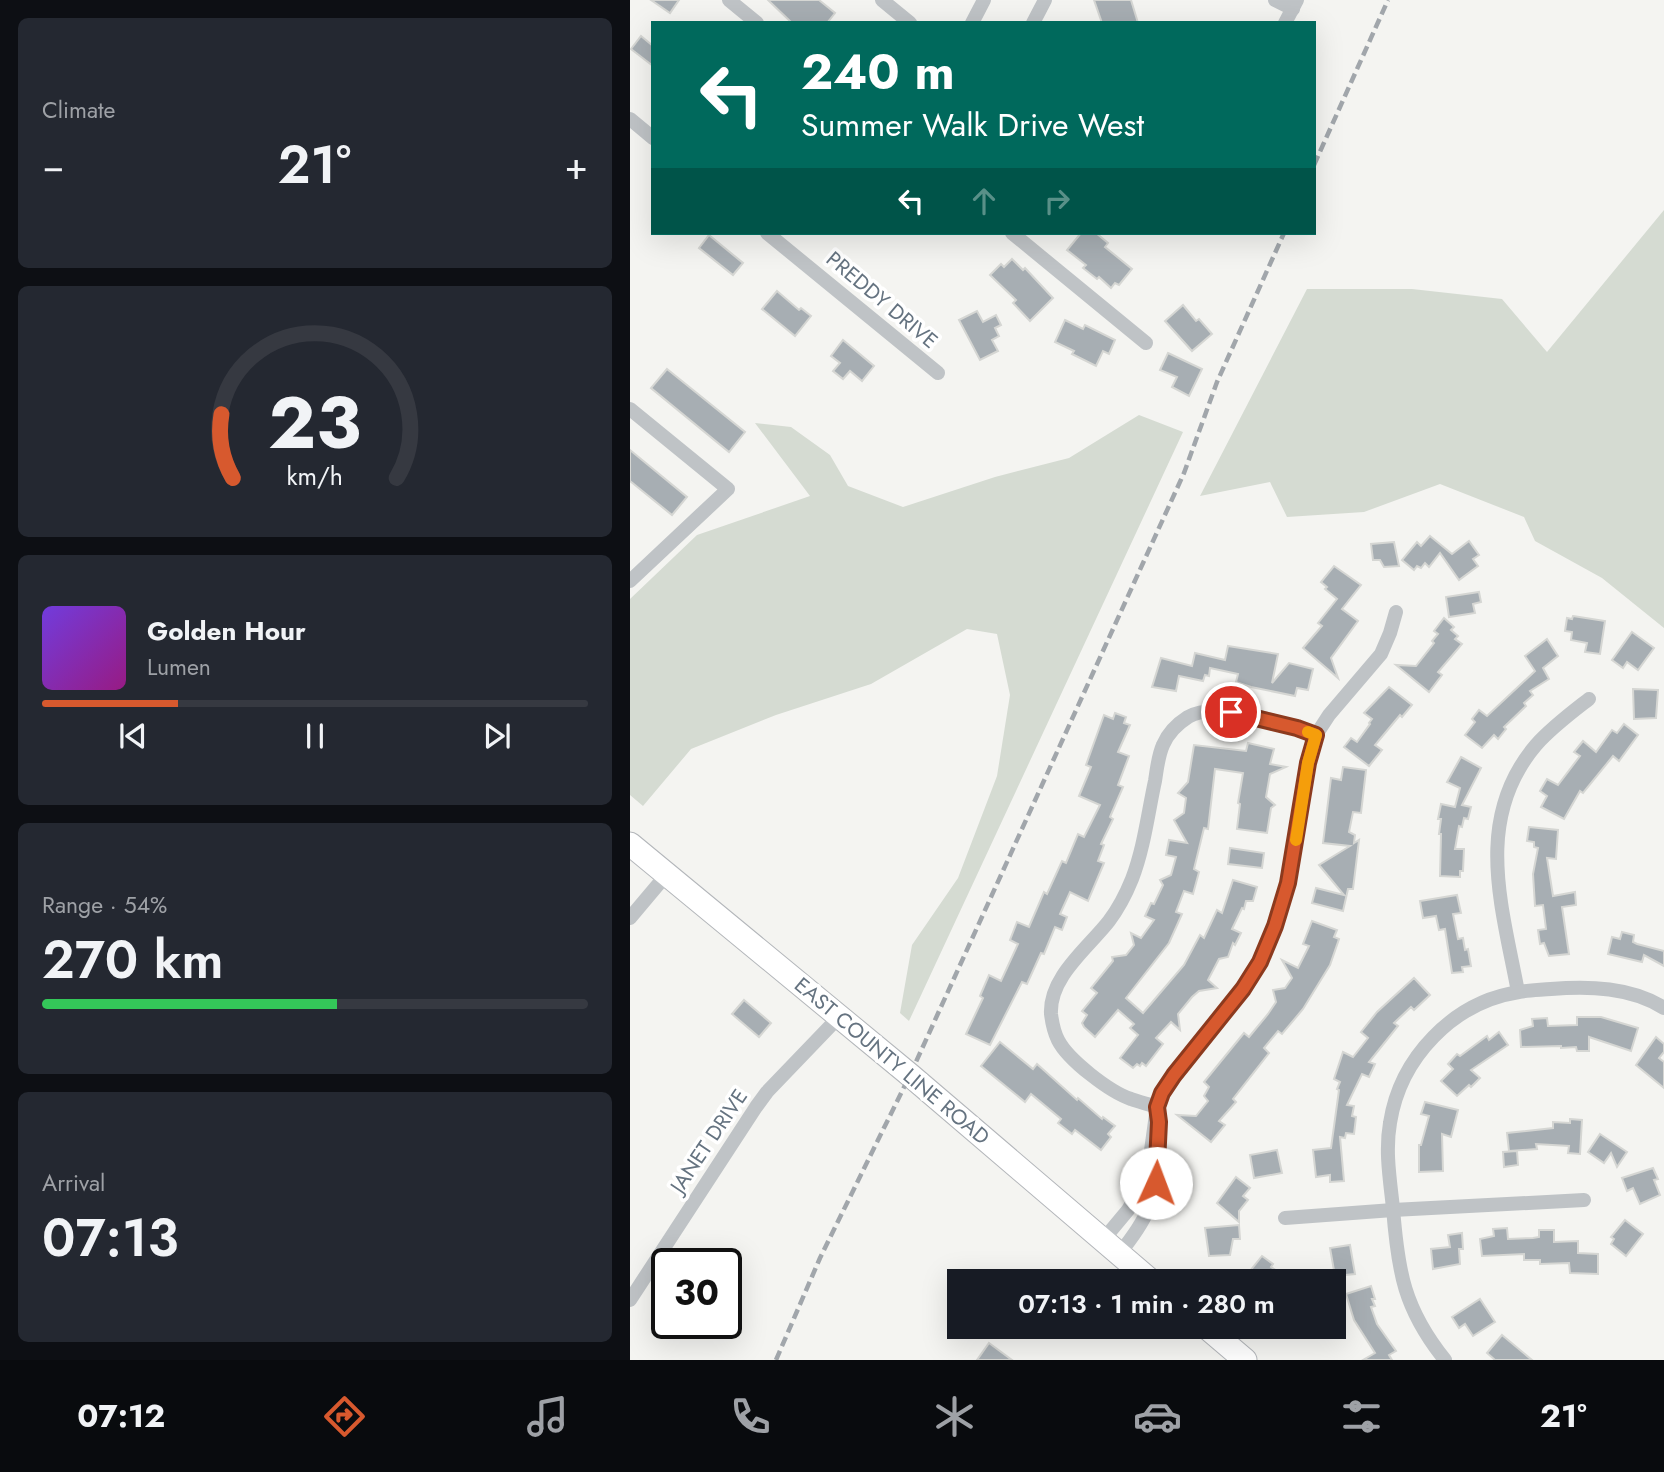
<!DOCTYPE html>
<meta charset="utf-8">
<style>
:root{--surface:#171b24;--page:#242831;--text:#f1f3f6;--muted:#9ea1a6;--line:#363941;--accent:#d7592e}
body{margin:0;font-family:Jost,sans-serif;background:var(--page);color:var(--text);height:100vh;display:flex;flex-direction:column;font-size:26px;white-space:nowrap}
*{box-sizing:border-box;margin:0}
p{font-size:23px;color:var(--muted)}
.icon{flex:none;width:38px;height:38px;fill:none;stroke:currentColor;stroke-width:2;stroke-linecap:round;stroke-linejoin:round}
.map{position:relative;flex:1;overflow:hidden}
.side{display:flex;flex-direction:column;gap:18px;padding:18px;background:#0d0f14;width:630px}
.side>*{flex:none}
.banner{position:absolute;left:21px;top:21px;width:665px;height:214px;border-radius:0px;box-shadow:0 7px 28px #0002;background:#00695c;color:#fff;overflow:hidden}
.speed{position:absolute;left:21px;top:1248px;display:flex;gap:14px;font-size:35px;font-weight:700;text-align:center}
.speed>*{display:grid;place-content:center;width:91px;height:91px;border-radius:50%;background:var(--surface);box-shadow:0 7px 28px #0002;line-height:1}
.speed .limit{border:4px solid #111;border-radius:10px;background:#fff;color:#111}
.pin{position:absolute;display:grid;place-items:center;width:60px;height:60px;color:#fff;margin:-30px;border:4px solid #fff;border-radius:50%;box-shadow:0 2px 7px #0007}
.me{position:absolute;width:77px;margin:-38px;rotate:2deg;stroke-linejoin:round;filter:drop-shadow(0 0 5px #0008)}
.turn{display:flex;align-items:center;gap:24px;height:147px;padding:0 35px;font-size:32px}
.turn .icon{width:91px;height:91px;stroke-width:2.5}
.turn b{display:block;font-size:49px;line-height:60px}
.lanes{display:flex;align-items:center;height:66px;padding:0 35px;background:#0003;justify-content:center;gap:35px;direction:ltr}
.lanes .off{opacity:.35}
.big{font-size:52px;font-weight:600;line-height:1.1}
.side .tile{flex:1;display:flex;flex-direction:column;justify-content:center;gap:10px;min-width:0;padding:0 24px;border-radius:10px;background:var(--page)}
.side .dial{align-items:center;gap:0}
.dial svg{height:182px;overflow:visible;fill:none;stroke:var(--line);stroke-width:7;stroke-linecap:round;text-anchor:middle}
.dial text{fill:var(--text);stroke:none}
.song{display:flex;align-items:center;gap:21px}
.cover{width:84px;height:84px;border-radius:10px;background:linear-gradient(135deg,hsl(260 70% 55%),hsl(310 70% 35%))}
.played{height:7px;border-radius:4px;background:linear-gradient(90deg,var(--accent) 25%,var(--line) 25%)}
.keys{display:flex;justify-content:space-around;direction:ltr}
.heat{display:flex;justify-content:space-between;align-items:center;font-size:38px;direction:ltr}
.charge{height:10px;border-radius:5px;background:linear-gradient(90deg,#34c759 54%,var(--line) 0)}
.trip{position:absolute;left:317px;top:1269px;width:399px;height:70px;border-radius:0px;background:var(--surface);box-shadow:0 7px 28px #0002;font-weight:600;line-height:70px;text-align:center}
.dock{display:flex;height:112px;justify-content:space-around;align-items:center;background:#090b0e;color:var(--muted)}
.dock .icon{width:49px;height:49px}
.dock .active{color:var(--accent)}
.dock b{font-size:32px;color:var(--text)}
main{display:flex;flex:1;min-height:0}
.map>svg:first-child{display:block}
.green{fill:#d5dbd2}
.building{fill:#a7aeb3;stroke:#d5d6d3;stroke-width:2}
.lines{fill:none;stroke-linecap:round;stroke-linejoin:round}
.primary-casing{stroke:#b3b6ba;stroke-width:25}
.minor{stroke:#bfc3c6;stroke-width:14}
.primary{stroke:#fff;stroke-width:23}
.rail{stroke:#a1a6ab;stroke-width:4.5;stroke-dasharray:10 5;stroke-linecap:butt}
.route-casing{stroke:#8c3a1e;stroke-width:18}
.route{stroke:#d7592e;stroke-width:12}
.slow{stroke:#f59e0b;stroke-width:12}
.labels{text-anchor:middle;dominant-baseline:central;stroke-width:7;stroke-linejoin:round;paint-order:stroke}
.street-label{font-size:21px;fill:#657380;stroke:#fff}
</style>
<main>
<section class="side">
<div class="tile"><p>Climate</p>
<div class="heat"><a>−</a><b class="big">21°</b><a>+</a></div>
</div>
<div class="tile dial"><svg viewBox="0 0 100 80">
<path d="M14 69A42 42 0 1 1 86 69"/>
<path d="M14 69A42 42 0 0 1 9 41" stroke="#d7592e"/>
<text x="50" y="56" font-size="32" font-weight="700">23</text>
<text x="50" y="72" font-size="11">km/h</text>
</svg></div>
<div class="tile">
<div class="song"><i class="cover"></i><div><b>Golden Hour</b><p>Lumen</p></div></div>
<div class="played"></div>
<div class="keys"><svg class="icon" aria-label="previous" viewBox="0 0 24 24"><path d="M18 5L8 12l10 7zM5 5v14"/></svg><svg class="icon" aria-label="pause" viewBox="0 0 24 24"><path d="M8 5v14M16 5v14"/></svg><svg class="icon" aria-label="next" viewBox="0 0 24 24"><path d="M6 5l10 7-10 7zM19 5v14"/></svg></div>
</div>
<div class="tile"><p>Range · 54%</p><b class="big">270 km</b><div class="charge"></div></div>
<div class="tile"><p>Arrival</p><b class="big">07:13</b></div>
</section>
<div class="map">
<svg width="1034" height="1360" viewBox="0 0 1034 1360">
<rect width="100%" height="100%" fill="#f4f4f1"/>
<g class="green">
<path d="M1034,210V628L972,578L905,541L894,517L810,484L734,512L657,517L640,482L570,496L677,289H782L872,299L917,352Z"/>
<path d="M509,415L553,432L279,1021L270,1013L282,945L328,878L367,776L380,695L367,634L337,629L241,684L146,715L61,749L13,806L0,795V599L67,535L180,496L125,423L161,427L200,455L218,486L273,507L365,477L439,458Z"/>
</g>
<g class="building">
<path d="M21,0H49L40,13Z"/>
<path d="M138,0H189L205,13L197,23H162Z"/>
<path d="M464,0H501L508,23H472Z"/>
<path d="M11,36L23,46V66L1,49Z"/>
<path d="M451,233H466L478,243L475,247L502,269L489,285L485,283L481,288L469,277L467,279L453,268L456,265L437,250Z"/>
<path d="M79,235L113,263L103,275L69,248Z"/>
<path d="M382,259L393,270L395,268L423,298L400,321L383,303L386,300L360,275L371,264L374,267Z"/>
<path d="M147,291L169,310L171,308L181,316L165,336L132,309Z"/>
<path d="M553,305L566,321L569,319L582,334L562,351L535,321Z"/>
<path d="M347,311L353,322L366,315L371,325L365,328L369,336L362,340L368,351L350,360L329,320Z"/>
<path d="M435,320L453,329L455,325L485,340L479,354L473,351L466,366L442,354L444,351L425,342Z"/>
<path d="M213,340L244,366L232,381L220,371L213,379L203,371L210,363L201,356Z"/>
<path d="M538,353L572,369L559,396L542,387L547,377L530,370Z"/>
<path d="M37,369L115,432L99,452L21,388Z"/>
<path d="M0,450L57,497L42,515L0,481Z"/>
<path d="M800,536L822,554L839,541L849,555L843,559L848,566L829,580L810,553L799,567L795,563L791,568L787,566L784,570L772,560L787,542L791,546Z"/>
<path d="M764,542L769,566L754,567L750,560H743L741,544Z"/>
<path d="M704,566L731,585L712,609L728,621L701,658L708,678L673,648L692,626L688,623L707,599L695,589L697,587L691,582Z"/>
<path d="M849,592L851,602L843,604L845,613L819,617L816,597Z"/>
<path d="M943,616L975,621L970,654L955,652L957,643L941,640L942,632L935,631L937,618L942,619Z"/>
<path d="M814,618L824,627L821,630L828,636L825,639L832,644L808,672L812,675L799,692L766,665L786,666L804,643L802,641L808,634L804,631Z"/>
<path d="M1002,632L1024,648L1008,670L997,662L993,668L982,660Z"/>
<path d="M917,639L928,656L913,668L919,679L900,691L903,695L894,703L896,706L874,727L876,729L868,739L864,735L852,748L835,735L845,722L842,719L849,710L857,716L905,671L895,656Z"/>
<path d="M598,646L648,654L642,683L659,663L683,669L678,690L667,688L665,696L621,687L606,682L608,674L580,668L579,676L575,675L573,681L549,676L546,691L522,687L531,658L562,666L565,653L595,660Z"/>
<path d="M759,687L782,705L772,717L770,715L745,745L752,750L739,766L714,747L721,738L727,742L740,724L739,723L742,719L734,713Z"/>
<path d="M1003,689L1028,690L1026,718L1004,719Z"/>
<path d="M485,713L496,717L494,723L500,725L488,752L499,756L488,785L493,787L480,817L483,819L471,844L474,845L468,861L474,863L458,901L440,892L430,914L437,917L432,930L425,927L414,954L411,953L397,984L392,982L360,1045L336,1034L353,998L350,996L359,975L371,981L388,944L380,940L387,922L399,927L414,892L417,894L432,861L436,863L448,834L454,837L470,805L449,796L461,767L456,765L474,715L483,719Z"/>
<path d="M994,724L1008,735L989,761L983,756L953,793L950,791L934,819L911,807L917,796L910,791L917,779L928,785L950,756L944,752L953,741L966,752L982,730L987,733Z"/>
<path d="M618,743L644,749L640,764L656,767L640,774L636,797L645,805L641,808L637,833L607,829L610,804L608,803L613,773L585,769L578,829L574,828L564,869L569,872L563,894L554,891L546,912L552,914L539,943L496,998L513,1013L554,965L570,935L574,938L587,910L592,913L603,880L627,887L623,901H616L614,909L612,908L602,929L611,933L605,945L603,943L598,957L589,959L578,980L587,988L569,991L562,997L548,1014L550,1030L541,1022L526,1038L533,1044L516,1066L512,1063L510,1066L507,1064L503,1068L490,1058L508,1035L500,1028L504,1024L488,1010L465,1037L454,1027L452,1023L457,1015L452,1011L467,993L461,988L483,961L482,957L496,955L504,945L501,933L511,938L524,920L515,916L521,903L524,904L533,885L530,880L541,875L546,857L536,855L539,840L557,843L544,820L554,813L556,798L548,793L558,782L564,745L616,751Z"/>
<path d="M831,757L851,768L832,805L841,807L838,819L834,818L832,827L829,826L825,849H834L833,871H830V877L810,876L811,834H809L811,819H808L811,804L825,807L830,788L817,782Z"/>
<path d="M713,767L736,770L731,813L723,812L719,832L725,835L724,843L729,840L723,889H718L713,911L682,903L686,888L714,895L689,865L720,846L693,843L701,778L711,780Z"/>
<path d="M899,827L928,830L926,859L917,858L923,896L945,892L946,905L932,907L939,954L919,956L914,943L910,944L908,930L916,929L913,905L905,906L903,874L908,848L904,847V842L897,841Z"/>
<path d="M600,848L634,853L632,868L598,864Z"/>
<path d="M827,895L831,913L823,914L828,939L833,938L835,950L838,949L841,966L832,967L833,972L822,973L815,929L809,930L806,916L793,918L790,901Z"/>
<path d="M682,921L707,930L704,937L709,939L700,965L673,1009L652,1034L648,1031L634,1048L639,1053L603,1099L606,1102L589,1121L595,1125L581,1142L547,1115L566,1116L578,1101L574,1096L579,1087L574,1082L614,1033L619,1037L638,1014L646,1002L643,990L655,988L662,978L652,960L668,968L679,946L673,944Z"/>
<path d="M992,932L1004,935L1003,942L1007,944L1034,951V966L1014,955L1012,962L978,954L982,937L990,939Z"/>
<path d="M784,978L800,995L784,1010L781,1007L764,1023L768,1026L739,1062L745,1064L739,1077L732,1074L717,1105L724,1106L722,1116L726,1117L724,1134L716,1133L715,1138L710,1137L714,1181L700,1182V1175L686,1177L683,1150L701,1148L709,1090L707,1089L710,1082L704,1079L713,1052L723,1057L738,1038L731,1032L747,1012Z"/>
<path d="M114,1000L141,1023L129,1037L102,1014Z"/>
<path d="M947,1017H971L1008,1028L1001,1051L959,1037V1051H947L946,1047L931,1048V1046L891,1047L890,1030L903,1026L902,1019L917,1018L918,1026L947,1025Z"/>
<path d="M869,1032L878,1045L841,1070L850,1078L841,1087L839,1085L827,1096L811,1081L823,1069L818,1064L827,1054L830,1056L857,1036L859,1040Z"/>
<path d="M1026,1037L1034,1044V1052L1029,1058L1034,1062V1088L1006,1065Z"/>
<path d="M370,1042L403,1069L407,1064L447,1100L448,1098L472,1119L473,1117L485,1126L478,1134L481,1137L471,1150L445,1130L442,1134L428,1123L431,1119L401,1094L395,1102L351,1066Z"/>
<path d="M795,1102L828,1110L821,1137L812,1134L813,1171L789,1172V1145H791L799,1116L791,1114Z"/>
<path d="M940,1119L952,1120L950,1154L938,1153L939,1146L906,1144L907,1149L879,1151L877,1133L923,1128V1122L940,1123Z"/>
<path d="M970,1134L997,1152L987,1167L981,1153L974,1163L958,1152Z"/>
<path d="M647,1150L652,1173L624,1178L620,1155Z"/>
<path d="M887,1151L888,1165L874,1167L873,1152Z"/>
<path d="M1023,1168L1028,1179L1024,1180L1030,1195L1010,1204L1003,1188L997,1191L992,1178Z"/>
<path d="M606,1177L620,1188L613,1196L618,1200L609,1211V1222L587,1203Z"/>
<path d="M995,1220L1013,1234L996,1256L981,1244L984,1239L981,1237Z"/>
<path d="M609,1225L610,1239H603L600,1255L579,1256L575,1228Z"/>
<path d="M877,1228L878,1239L903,1238L909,1237V1230H924V1242L948,1241V1253L968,1254V1274L940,1273L939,1263L910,1264V1260H894V1254L852,1256L850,1239L864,1236L863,1229Z"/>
<path d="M832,1233L833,1249H829L830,1264L803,1269L801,1249L820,1247L818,1235Z"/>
<path d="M720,1245L725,1274L705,1276L700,1248Z"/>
<path d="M632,1256L643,1264L641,1267L647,1271L645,1273L655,1281H612Z"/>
<path d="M741,1286L745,1299H742L745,1306L741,1307L747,1324L766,1351L759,1355L762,1360H733L745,1353L724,1320L716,1294Z"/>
<path d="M850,1299L865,1322L843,1336L835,1324L829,1328L822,1317Z"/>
<path d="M872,1335L902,1360H865L857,1353Z"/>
<path d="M359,1343L382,1360H347Z"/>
</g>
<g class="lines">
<g class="primary-casing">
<g id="primary">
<path d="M0,844L280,1075L521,1281"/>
<path d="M575,1326L615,1360"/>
</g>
</g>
<g class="minor">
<path d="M99,0L127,23"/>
<path d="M252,0L280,23"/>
<path d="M645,0L663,9"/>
<path d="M342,23L354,0"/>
<path d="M403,23L415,0"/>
<path d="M655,23L667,0"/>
<path d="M0,119L23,138"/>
<path d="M137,233L308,373"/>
<path d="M382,233L516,343"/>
<path d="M0,409L98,489L0,581"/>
<path d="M0,918L37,874"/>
<path d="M888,992C872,906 843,819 906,745C922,727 941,713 959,699"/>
<path d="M527,1107C518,1104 509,1102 501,1099C480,1092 438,1060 428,1040C424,1032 422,1022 421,1014C419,977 458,948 479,921C488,909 496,894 502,879C514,848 518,813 525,781C527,769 528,756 533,745C538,733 547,724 558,717C587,700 655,723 686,735"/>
<path d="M655,1218L763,1210L954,1200"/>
<path d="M473,1240L498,1210L514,1182L519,1165L527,1107L535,1087L605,1000L632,956L645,926L658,883L678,763L686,735L699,715L751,654L760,633L766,612"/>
<path d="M489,1254C516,1221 529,1197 528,1153"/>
<path d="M0,1300L126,1107L137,1092L209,1017"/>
<path d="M815,1360C774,1309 768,1272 763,1208C760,1180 755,1151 760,1123C770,1058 823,1002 889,992C899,990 910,990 921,989C959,986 1001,987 1034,1008"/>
</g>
<use href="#primary" class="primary"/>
<g class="rail">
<path d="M684,165L758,0"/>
<path d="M146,1360L190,1258L280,1075L554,473L587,382L654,233"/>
</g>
</g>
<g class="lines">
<g class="route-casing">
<path id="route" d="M526,1183L529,1122L527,1107L532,1093L544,1075L613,989L630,962L645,926L658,883L678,763L686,735L667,728L601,712"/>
</g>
<use href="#route" class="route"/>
<path class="slow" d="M666,840L678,763L686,735L678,732"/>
</g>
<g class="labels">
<g class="street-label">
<text transform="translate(252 300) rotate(40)">PREDDY DRIVE</text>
<text transform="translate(262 1061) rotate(40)">EAST COUNTY LINE ROAD</text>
<text transform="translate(79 1141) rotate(-56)">JANET DRIVE</text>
</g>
</g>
</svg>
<div class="speed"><div class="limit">30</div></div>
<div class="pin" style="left:601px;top:712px;background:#d93025"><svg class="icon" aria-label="arrive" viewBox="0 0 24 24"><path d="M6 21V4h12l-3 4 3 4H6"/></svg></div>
<svg class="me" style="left:526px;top:1183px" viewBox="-20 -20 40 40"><circle r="19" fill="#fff"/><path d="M0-13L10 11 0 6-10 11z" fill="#d7592e"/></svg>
<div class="trip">07:13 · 1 min · 280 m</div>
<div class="banner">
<div class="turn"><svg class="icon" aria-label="left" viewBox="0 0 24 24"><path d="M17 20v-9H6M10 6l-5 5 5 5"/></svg><div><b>240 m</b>Summer Walk Drive West</div></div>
<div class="lanes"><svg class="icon" aria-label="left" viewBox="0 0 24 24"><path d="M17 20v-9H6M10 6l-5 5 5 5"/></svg><svg class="icon off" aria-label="ahead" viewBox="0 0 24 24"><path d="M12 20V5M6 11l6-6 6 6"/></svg><svg class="icon off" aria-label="right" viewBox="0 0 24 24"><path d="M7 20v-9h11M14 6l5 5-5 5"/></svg></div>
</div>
</div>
</main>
<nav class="dock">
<b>07:12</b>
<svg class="icon active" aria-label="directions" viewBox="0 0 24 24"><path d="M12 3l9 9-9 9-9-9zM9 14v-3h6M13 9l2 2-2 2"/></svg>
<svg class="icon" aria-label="music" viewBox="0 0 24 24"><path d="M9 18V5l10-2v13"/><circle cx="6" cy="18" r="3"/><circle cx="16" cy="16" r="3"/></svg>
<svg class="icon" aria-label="phone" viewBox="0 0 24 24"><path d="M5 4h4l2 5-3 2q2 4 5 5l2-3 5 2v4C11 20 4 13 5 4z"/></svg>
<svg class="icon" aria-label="climate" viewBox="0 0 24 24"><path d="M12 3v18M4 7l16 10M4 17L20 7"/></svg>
<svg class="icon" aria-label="car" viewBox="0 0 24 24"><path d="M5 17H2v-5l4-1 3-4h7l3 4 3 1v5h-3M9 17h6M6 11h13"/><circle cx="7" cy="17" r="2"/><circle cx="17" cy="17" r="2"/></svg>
<svg class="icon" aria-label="filters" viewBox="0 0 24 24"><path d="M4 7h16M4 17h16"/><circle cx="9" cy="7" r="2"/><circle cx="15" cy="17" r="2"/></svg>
<b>21°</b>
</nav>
